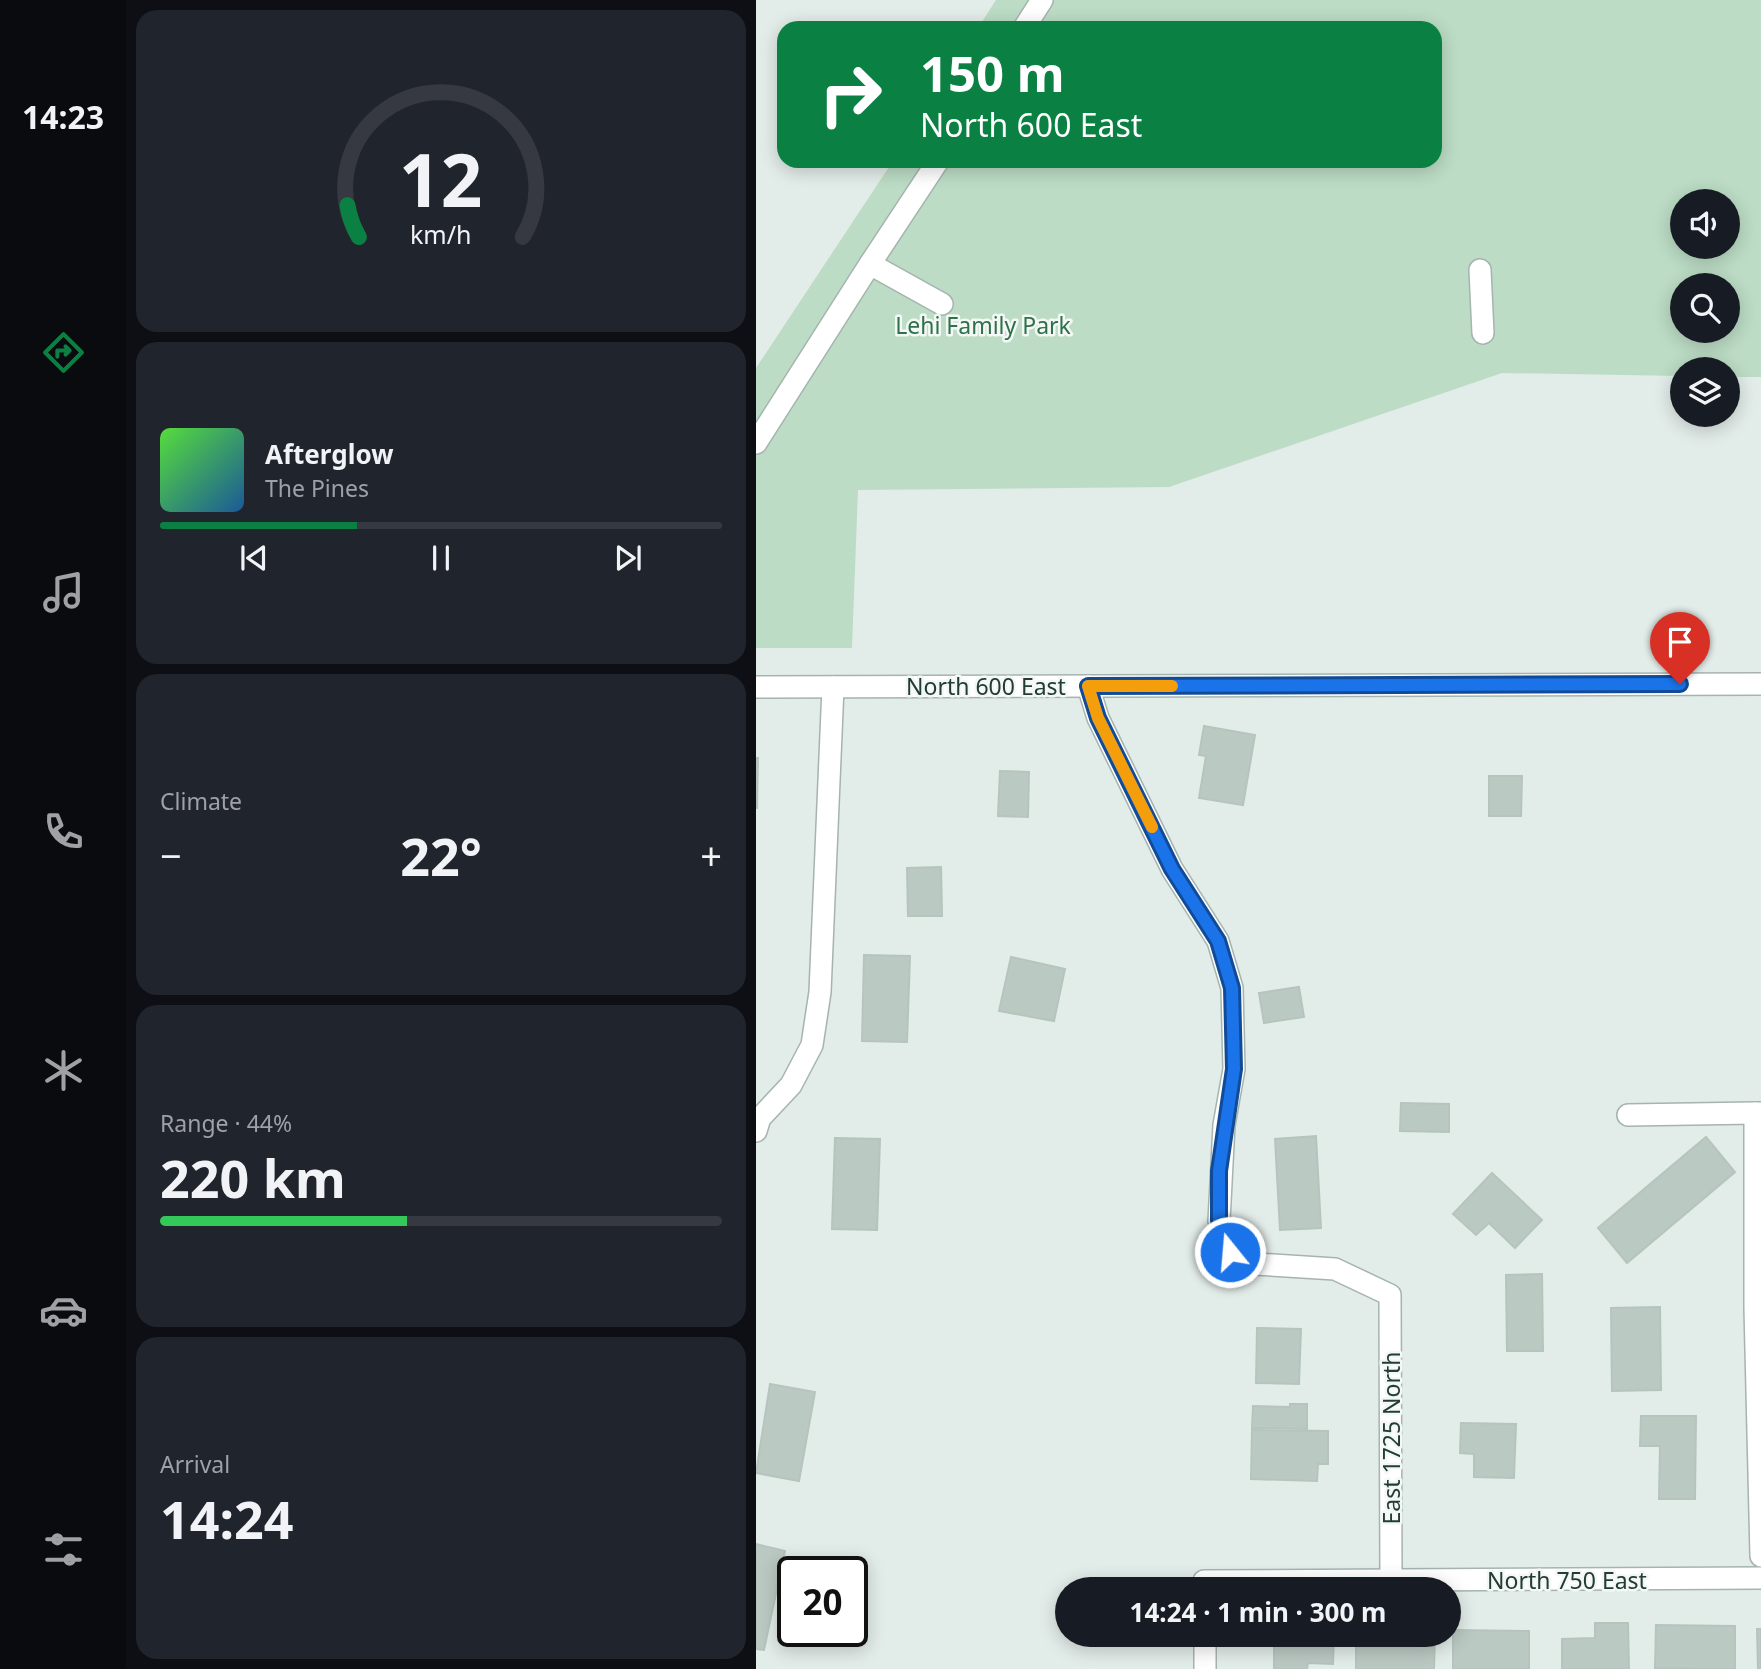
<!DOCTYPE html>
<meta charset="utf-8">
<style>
:root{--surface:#171b24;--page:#20242c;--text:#f1f3f6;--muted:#9ea1a6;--line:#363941;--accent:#0b8043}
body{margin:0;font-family:"Noto Sans",sans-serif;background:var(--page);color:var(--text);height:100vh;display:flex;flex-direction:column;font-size:26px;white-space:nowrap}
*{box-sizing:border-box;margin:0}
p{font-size:23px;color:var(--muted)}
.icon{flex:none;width:38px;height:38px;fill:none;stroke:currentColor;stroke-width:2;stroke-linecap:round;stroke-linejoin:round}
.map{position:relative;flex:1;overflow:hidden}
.sheet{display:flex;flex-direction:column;gap:10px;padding:10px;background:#0d0f14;width:630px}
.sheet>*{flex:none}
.hud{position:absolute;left:21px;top:21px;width:665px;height:147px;border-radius:21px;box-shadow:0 4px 18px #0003;background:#0b8043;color:#fff;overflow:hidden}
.buttons{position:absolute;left:914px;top:189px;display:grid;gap:14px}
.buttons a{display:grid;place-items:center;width:70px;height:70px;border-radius:50%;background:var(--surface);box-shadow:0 4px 18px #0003;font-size:35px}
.speed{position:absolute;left:21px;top:1556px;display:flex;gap:14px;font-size:35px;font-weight:700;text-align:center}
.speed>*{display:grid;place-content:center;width:91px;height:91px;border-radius:50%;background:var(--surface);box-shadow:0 4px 18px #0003;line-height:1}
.speed .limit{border:4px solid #111;border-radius:10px;background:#fff;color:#111}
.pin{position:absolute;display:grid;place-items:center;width:60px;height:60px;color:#fff;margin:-72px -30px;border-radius:50% 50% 50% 0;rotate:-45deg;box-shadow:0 0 7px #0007}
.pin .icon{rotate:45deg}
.me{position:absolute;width:77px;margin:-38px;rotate:343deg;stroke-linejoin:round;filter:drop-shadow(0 0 5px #0008)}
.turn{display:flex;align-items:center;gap:24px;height:147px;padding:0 28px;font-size:32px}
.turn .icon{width:91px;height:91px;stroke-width:2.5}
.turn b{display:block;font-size:49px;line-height:60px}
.big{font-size:52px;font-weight:700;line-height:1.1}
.sheet .card{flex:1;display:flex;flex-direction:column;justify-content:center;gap:10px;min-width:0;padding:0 24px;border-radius:21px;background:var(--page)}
.sheet .dial{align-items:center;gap:0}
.dial svg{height:182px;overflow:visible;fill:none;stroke:var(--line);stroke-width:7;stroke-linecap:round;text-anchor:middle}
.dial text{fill:var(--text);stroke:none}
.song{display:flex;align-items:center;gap:21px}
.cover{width:84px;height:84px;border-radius:10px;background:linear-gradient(135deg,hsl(110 70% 55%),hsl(210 70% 35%))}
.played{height:7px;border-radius:4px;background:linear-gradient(90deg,var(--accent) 35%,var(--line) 35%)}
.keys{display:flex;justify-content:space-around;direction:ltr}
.heat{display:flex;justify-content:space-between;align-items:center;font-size:38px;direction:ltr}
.charge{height:10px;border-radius:5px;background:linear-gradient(90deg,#34c759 44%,var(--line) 0)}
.trip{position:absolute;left:299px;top:1577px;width:406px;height:70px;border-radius:35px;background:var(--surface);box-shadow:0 4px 18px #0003;font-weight:700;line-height:70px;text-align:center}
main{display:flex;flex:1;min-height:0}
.menu{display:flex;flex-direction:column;width:126px;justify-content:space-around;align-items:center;background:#090b0e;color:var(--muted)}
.menu .icon{width:49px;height:49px}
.menu .active{color:var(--accent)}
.menu b{font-size:32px;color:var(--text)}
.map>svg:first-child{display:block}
.green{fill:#bcdcc5;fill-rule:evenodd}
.building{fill:#bbc9c3;stroke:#b5c5be;stroke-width:2}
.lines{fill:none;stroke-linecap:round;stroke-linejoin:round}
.minor-casing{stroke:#a5b4af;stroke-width:24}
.minor{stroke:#fff;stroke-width:21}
.route-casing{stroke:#114b97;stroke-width:18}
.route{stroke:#1a73e8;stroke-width:12}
.slow{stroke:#f59e0b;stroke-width:12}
.labels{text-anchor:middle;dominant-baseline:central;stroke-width:5;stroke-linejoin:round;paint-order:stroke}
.park-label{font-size:23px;fill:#2f7148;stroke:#f3f8f6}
.street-label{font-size:23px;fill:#233c35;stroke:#f3f8f6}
</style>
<main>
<nav class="menu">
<b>14:23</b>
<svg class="icon active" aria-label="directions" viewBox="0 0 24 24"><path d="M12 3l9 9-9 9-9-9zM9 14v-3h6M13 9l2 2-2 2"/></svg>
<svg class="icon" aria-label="music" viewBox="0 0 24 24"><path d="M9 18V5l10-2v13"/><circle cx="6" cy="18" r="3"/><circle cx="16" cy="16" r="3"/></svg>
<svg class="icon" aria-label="phone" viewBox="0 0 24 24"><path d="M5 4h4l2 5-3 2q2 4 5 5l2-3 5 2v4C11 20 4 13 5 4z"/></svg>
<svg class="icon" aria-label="climate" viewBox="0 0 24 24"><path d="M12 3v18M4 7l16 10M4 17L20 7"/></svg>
<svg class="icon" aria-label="car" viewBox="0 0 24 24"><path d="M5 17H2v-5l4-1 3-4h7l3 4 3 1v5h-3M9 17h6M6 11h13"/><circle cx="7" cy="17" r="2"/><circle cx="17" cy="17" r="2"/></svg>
<svg class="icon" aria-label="filters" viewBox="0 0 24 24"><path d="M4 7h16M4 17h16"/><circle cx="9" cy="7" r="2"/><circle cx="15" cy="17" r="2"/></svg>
</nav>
<section class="sheet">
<div class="card dial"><svg viewBox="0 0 100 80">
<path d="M14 69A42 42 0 1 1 86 69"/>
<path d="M14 69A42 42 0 0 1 9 55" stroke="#0b8043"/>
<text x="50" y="56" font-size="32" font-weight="700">12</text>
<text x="50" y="72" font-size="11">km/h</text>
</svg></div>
<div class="card">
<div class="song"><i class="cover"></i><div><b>Afterglow</b><p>The Pines</p></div></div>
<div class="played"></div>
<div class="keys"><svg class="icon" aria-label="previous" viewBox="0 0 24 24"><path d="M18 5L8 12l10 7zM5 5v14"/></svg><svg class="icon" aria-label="pause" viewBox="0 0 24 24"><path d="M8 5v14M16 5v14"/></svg><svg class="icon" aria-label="next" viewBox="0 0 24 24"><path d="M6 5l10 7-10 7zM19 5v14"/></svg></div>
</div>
<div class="card"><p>Climate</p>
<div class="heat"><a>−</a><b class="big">22°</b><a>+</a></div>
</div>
<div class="card"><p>Range · 44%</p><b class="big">220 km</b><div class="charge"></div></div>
<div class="card"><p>Arrival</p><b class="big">14:24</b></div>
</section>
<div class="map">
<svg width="1005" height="1669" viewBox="0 0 1005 1669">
<rect width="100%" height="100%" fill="#e2ece8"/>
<path class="green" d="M240,0H1005V377H971V369H926V376L746,373L413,487L102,490L96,648H0V368L137,161H679V28H222ZM926,201H971V247H926ZM926,285H971V331H926Z"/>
<g class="building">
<path d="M448,726L499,735L487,805L443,798L450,756L443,755Z"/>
<path d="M0,758H2L1,808H0Z"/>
<path d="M244,771L273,772L272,817L242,816Z"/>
<path d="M733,776H766L765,816H733Z"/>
<path d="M185,867L186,916H152L151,868Z"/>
<path d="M108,955L154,956L151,1042L106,1041Z"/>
<path d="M255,957L309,969L298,1021L243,1011Z"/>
<path d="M543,987L548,1017L508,1023L503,993Z"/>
<path d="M645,1103L693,1104V1132L644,1131Z"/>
<path d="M560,1136L565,1228L524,1230L519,1139Z"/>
<path d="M950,1137L979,1172L871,1263L842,1228Z"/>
<path d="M79,1138L124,1139L121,1230L76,1229Z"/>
<path d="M736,1173L786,1220L759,1248L733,1223L720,1235L697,1214Z"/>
<path d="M786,1274L787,1351H751L750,1275Z"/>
<path d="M904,1307L905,1390L856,1391L855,1308Z"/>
<path d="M501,1328L545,1329L543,1384L500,1383Z"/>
<path d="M14,1384L59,1392L43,1481L0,1473Z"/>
<path d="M534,1404H551V1429L496,1428L497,1406L534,1407Z"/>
<path d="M885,1416H940L939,1499H903L904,1446H884Z"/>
<path d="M705,1423L760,1424L758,1478L718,1477V1454L704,1453Z"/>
<path d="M496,1430L572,1431V1464H562L561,1481L495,1479Z"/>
<path d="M0,1544L29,1551L8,1650L0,1649Z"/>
<path d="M839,1623H872L873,1669H806V1639L839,1638Z"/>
<path d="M900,1625L979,1626V1669L899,1668Z"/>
<path d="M1001,1629H1005V1669H1002Z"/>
<path d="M697,1630L773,1631V1669H697Z"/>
<path d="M518,1634H578L577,1664L552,1663L551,1669H518Z"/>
<path d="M600,1634H679L678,1669H600Z"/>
</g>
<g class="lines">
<g class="minor-casing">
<g id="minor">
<path d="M268,28L286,0"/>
<path d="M114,264L182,161"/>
<path d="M724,270L727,333"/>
<path d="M0,443L114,264L186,304"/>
<path d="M332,686L342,718L416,869L462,941L476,988L478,1069L468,1125L463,1221L474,1252L500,1264L579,1269L634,1295L635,1581"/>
<path d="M0,687L1005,684"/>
<path d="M1005,1113H999V1308L1005,1556"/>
<path d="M872,1115L999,1113"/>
<path d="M0,1131L4,1118L35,1085L56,1045L64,992L77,687"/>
<path d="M448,1589V1581L1005,1578"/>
<path d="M449,1634V1669"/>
</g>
</g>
<use href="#minor" class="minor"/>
</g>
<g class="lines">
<g class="route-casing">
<path id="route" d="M474,1252L463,1220V1171L478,1069L476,988L462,941L416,869L342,718L332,686L924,684"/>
</g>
<use href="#route" class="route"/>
<path class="slow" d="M396,827L342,718L332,686H416"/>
</g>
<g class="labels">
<g class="park-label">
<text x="227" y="325">Lehi Family Park</text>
</g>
<g class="street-label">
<text x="230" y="686">North 600 East</text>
<text transform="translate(635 1438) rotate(-90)">East 1725 North</text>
<text x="811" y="1580">North 750 East</text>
</g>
</g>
</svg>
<div class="buttons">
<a><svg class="icon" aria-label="sound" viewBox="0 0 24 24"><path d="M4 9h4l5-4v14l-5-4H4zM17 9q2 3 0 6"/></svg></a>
<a><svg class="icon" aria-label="search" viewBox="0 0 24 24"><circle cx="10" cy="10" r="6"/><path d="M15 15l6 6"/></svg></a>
<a><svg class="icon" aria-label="layers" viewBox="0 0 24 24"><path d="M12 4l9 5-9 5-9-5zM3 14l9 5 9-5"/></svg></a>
</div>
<div class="speed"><div class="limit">20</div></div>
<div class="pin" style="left:924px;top:684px;background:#d93025"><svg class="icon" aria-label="arrive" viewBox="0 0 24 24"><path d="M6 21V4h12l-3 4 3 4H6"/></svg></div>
<svg class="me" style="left:474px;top:1252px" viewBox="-20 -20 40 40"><circle r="17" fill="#1a73e8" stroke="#fff" stroke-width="3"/><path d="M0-11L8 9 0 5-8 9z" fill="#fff"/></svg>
<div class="trip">14:24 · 1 min · 300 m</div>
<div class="hud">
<div class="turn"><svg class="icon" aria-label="right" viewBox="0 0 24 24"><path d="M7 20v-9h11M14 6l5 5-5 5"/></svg><div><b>150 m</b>North 600 East</div></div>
</div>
</div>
</main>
